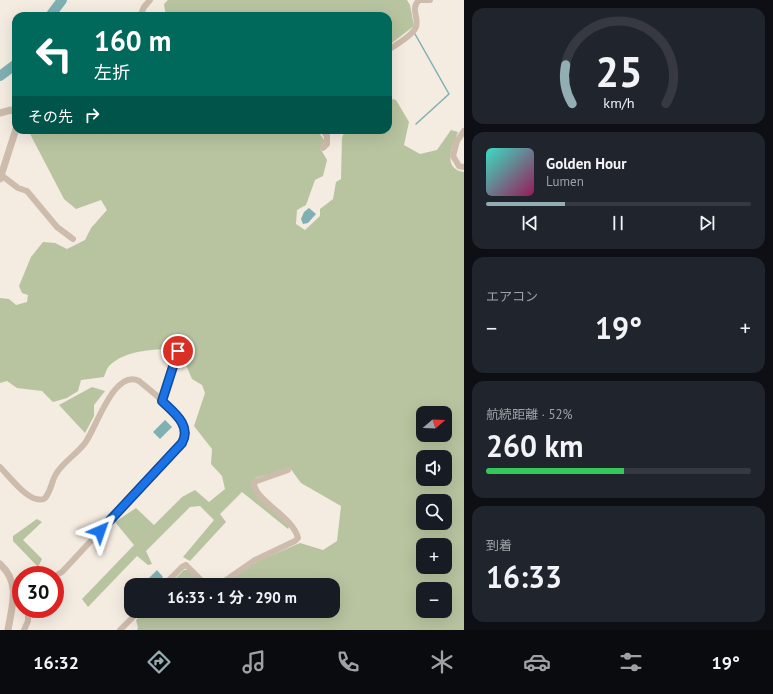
<!DOCTYPE html>
<html lang="ja">
<meta charset="utf-8">
<style>
:root{--surface:#171b24;--page:#20242c;--text:#f1f3f6;--muted:#9ea1a6;--line:#363941;--accent:#92aeb2}
body{margin:0;font-family:"PT Sans","Noto Sans JP",sans-serif;background:var(--page);color:var(--text);height:100vh;display:flex;flex-direction:column;font-size:15px;white-space:nowrap}
*{box-sizing:border-box;margin:0}
p{font-size:13px;color:var(--muted)}
.icon{flex:none;width:22px;height:22px;fill:none;stroke:currentColor;stroke-width:2;stroke-linecap:round;stroke-linejoin:round}
.map{position:relative;flex:1;overflow:hidden}
.sheet{display:flex;flex-direction:column;gap:8px;padding:8px;background:#0d0f14;width:309px}
.sheet>*{flex:none}
.banner{position:absolute;left:12px;top:12px;width:380px;height:122px;border-radius:12px;box-shadow:0 4px 16px #0002;background:#00695c;color:#fff;overflow:hidden}
.needle{width:26px;rotate:71deg}
.controls{position:absolute;left:416px;top:406px;display:grid;gap:8px}
.controls a{display:grid;place-items:center;width:36px;height:36px;border-radius:8px;background:var(--surface);box-shadow:0 4px 16px #0002;font-size:20px}
.speed{position:absolute;left:12px;top:566px;display:flex;gap:8px;font-size:20px;font-weight:700;text-align:center}
.speed>*{display:grid;place-content:center;width:52px;height:52px;border-radius:50%;background:var(--surface);box-shadow:0 4px 16px #0002;line-height:1}
.speed .limit{border:6px solid #d22;background:#fff;color:#111}
.pin{position:absolute;display:grid;place-items:center;width:34px;height:34px;color:#fff;margin:-17px;border:2px solid #fff;border-radius:50%;box-shadow:0 1px 4px #0007}
.me{position:absolute;width:44px;margin:-22px;rotate:43deg;stroke-linejoin:round;filter:drop-shadow(0 0 3px #0008)}
.turn{display:flex;align-items:center;gap:14px;height:84px;padding:0 16px;font-size:18px}
.turn .icon{width:52px;height:52px;stroke-width:2.5}
.turn b{display:block;font-size:28px;line-height:34px}
.then{display:flex;align-items:center;height:38px;padding:0 16px;background:#0003;gap:8px;font-size:15px}
.big{font-size:30px;font-weight:700;line-height:1.1}
.sheet .card{flex:1;display:flex;flex-direction:column;justify-content:center;gap:6px;min-width:0;padding:0 14px;border-radius:12px;background:var(--page)}
.sheet .dial{align-items:center;gap:0}
.dial svg{height:104px;overflow:visible;fill:none;stroke:var(--line);stroke-width:7;stroke-linecap:round;text-anchor:middle}
.dial text{fill:var(--text);stroke:none}
.song{display:flex;align-items:center;gap:12px}
.cover{width:48px;height:48px;border-radius:6px;background:linear-gradient(135deg,hsl(170 70% 55%),hsl(330 70% 35%))}
.played{height:4px;border-radius:2px;background:linear-gradient(90deg,var(--accent) 30%,var(--line) 30%)}
.keys{display:flex;justify-content:space-around;direction:ltr}
.heat{display:flex;justify-content:space-between;align-items:center;font-size:22px;direction:ltr}
.charge{height:6px;border-radius:3px;background:linear-gradient(90deg,#34c759 52%,var(--line) 0)}
.trip{position:absolute;left:124px;top:578px;width:216px;height:40px;border-radius:12px;background:var(--surface);box-shadow:0 4px 16px #0002;font-weight:700;line-height:40px;text-align:center}
.tab-bar{display:flex;height:64px;justify-content:space-around;align-items:center;background:#090b0e;color:var(--muted)}
.tab-bar .icon{width:28px;height:28px}
.tab-bar .active{color:var(--accent)}
.tab-bar b{font-size:18px;color:var(--text)}
main{display:flex;flex:1;min-height:0}
.map>svg:first-child{display:block}
.green{fill:#b8c4a0;fill-rule:evenodd}
.water{fill:#7fb0b2}
.lines{fill:none;stroke-linecap:round;stroke-linejoin:round}
.stream{stroke:#7fb0b2;stroke-width:1.5}
.river{stroke:#7fb0b2;stroke-width:10}
.minor{stroke:#cdbbac;stroke-width:6}
.tertiary{stroke:#cdbbac;stroke-width:7}
.route-casing{stroke:#114b97;stroke-width:10}
.route{stroke:#1a73e8;stroke-width:7}
</style>
<main>
<div class="map">
<svg width="464" height="630" viewBox="0 0 464 630">
<rect width="100%" height="100%" fill="#f4ebe1"/>
<g class="green">
<path d="M168,0H407L410,5L414,26L388,46V16H166L164,4Z"/>
<path d="M388,98L396,100L409,122L404,145L420,154L437,150L451,130L458,132C453,145 441,169 464,172V630H137L138,628L136,620L145,611H333V585H223L256,562L300,543L323,550L337,541L341,506L301,483L290,468L255,478L254,492L290,524L288,529L242,492L220,514L226,522L190,561L183,557L214,520L200,506L190,507L146,551L152,564L148,565L137,556L88,607L82,599L134,545L115,522L136,508L154,525L182,497L195,490L209,502L225,489L222,476L211,464L212,449L194,426L205,393L202,385L192,379L179,349C157,349 126,349 109,366C107,368 105,374 104,377L81,380L78,391L67,398L53,402L42,391L17,388L7,381L0,383V298L9,299L16,305L27,302L28,295L22,293L19,286L31,257L43,242L55,243L67,249L85,240L91,228L107,210L101,200L76,209L64,199L28,130H317L325,141L320,148L327,160L323,176L315,180L306,205L297,210L296,224L305,230L320,216V209L333,199L336,182L341,179L342,138L345,130H388ZM423,413H445V435H423ZM423,457H445V479H423ZM423,501H445V523H423ZM423,545H445V567H423ZM423,589H445V611H423Z"/>
<path d="M92,387L105,391L94,405V416L85,433L59,405Z"/>
<path d="M37,519L42,522L23,540L42,559L38,567L13,541V536Z"/>
<path d="M184,570H188L204,585H169Z"/>
</g>
<g class="water">
<path d="M309,208L316,214L308,223L303,224L301,219L304,212Z"/>
<path d="M165,420L172,427L160,439L153,432Z"/>
<path d="M157,570L163,577L155,585H148L145,582Z"/>
</g>
<g class="lines">
<path class="stream" d="M415,34L449,94L416,124"/>
<g class="river">
<path d="M50,16L62,0"/>
<path d="M0,76L16,64"/>
</g>
<g class="minor">
<path d="M421,0H430"/>
<path d="M140,16L144,7L150,0"/>
<path d="M388,50C396,45 410,37 415,29C421,19 409,10 419,0"/>
<path d="M464,131L457,141L453,156L459,166L464,167"/>
<path d="M323,148L327,144V136L323,130"/>
<path d="M1,175L18,188L27,191L57,227L73,239"/>
<path d="M162,401L178,351"/>
<path d="M0,467C10,477 29,504 44,499C51,493 51,482 56,474C63,462 77,454 85,443C96,429 114,368 139,381C154,394 194,421 182,443L62,572L55,576"/>
<path d="M164,585L182,567L186,565L206,585"/>
<path d="M219,585L255,560L295,541L298,538C293,516 253,500 254,482L288,470"/>
<path d="M14,586L21,584"/>
<path d="M24,630L28,621V609"/>
<path d="M120,630L139,611"/>
</g>
<g class="tertiary">
<path d="M0,113L11,110L16,113"/>
<path d="M0,179L16,129"/>
<path d="M0,564C21,583 12,605 8,630"/>
</g>
</g>
<g class="lines">
<g class="route-casing">
<path id="route" d="M100,531L182,443C192,425 173,412 162,401L178,351"/>
</g>
<use href="#route" class="route"/>
</g>
</svg>
<div class="controls">
<a><svg class="needle" viewBox="-14 -14 28 28"><path d="M0-13l5 13h-10z" fill="#e53935"/><path d="M0 13l5-13h-10z" fill="#9ea1a6"/></svg></a>
<a><svg class="icon" aria-label="sound" viewBox="0 0 24 24"><path d="M4 9h4l5-4v14l-5-4H4zM17 9q2 3 0 6"/></svg></a>
<a><svg class="icon" aria-label="search" viewBox="0 0 24 24"><circle cx="10" cy="10" r="6"/><path d="M15 15l6 6"/></svg></a>
<a>+</a>
<a>−</a>
</div>
<div class="speed"><div class="limit">30</div></div>
<div class="pin" style="left:178px;top:351px;background:#d93025"><svg class="icon" aria-label="arrive" viewBox="0 0 24 24"><path d="M6 21V4h12l-3 4 3 4H6"/></svg></div>
<svg class="me" style="left:100px;top:531px" viewBox="-20 -20 40 40"><path d="M0-17L14 15 0 8-14 15z" fill="#1a73e8" stroke="#fff" stroke-width="4"/></svg>
<div class="trip">16:33 · 1 分 · 290 m</div>
<div class="banner">
<div class="turn"><svg class="icon" aria-label="left" viewBox="0 0 24 24"><path d="M17 20v-9H6M10 6l-5 5 5 5"/></svg><div><b>160 m</b>左折</div></div>
<div class="then">その先<svg class="icon" aria-label="right" viewBox="0 0 24 24"><path d="M7 20v-9h11M14 6l5 5-5 5"/></svg></div>
</div>
</div>
<section class="sheet">
<div class="card dial"><svg viewBox="0 0 100 80">
<path d="M14 69A42 42 0 1 1 86 69"/>
<path d="M14 69A42 42 0 0 1 9 39" stroke="#92aeb2"/>
<text x="50" y="56" font-size="32" font-weight="700">25</text>
<text x="50" y="72" font-size="11">km/h</text>
</svg></div>
<div class="card">
<div class="song"><i class="cover"></i><div><b>Golden Hour</b><p>Lumen</p></div></div>
<div class="played"></div>
<div class="keys"><svg class="icon" aria-label="previous" viewBox="0 0 24 24"><path d="M18 5L8 12l10 7zM5 5v14"/></svg><svg class="icon" aria-label="pause" viewBox="0 0 24 24"><path d="M8 5v14M16 5v14"/></svg><svg class="icon" aria-label="next" viewBox="0 0 24 24"><path d="M6 5l10 7-10 7zM19 5v14"/></svg></div>
</div>
<div class="card"><p>エアコン</p>
<div class="heat"><a>−</a><b class="big">19°</b><a>+</a></div>
</div>
<div class="card"><p>航続距離 · 52%</p><b class="big">260 km</b><div class="charge"></div></div>
<div class="card"><p>到着</p><b class="big">16:33</b></div>
</section>
</main>
<nav class="tab-bar">
<b>16:32</b>
<svg class="icon active" aria-label="directions" viewBox="0 0 24 24"><path d="M12 3l9 9-9 9-9-9zM9 14v-3h6M13 9l2 2-2 2"/></svg>
<svg class="icon" aria-label="music" viewBox="0 0 24 24"><path d="M9 18V5l10-2v13"/><circle cx="6" cy="18" r="3"/><circle cx="16" cy="16" r="3"/></svg>
<svg class="icon" aria-label="phone" viewBox="0 0 24 24"><path d="M5 4h4l2 5-3 2q2 4 5 5l2-3 5 2v4C11 20 4 13 5 4z"/></svg>
<svg class="icon" aria-label="climate" viewBox="0 0 24 24"><path d="M12 3v18M4 7l16 10M4 17L20 7"/></svg>
<svg class="icon" aria-label="car" viewBox="0 0 24 24"><path d="M5 17H2v-5l4-1 3-4h7l3 4 3 1v5h-3M9 17h6M6 11h13"/><circle cx="7" cy="17" r="2"/><circle cx="17" cy="17" r="2"/></svg>
<svg class="icon" aria-label="filters" viewBox="0 0 24 24"><path d="M4 7h16M4 17h16"/><circle cx="9" cy="7" r="2"/><circle cx="15" cy="17" r="2"/></svg>
<b>19°</b>
</nav>
